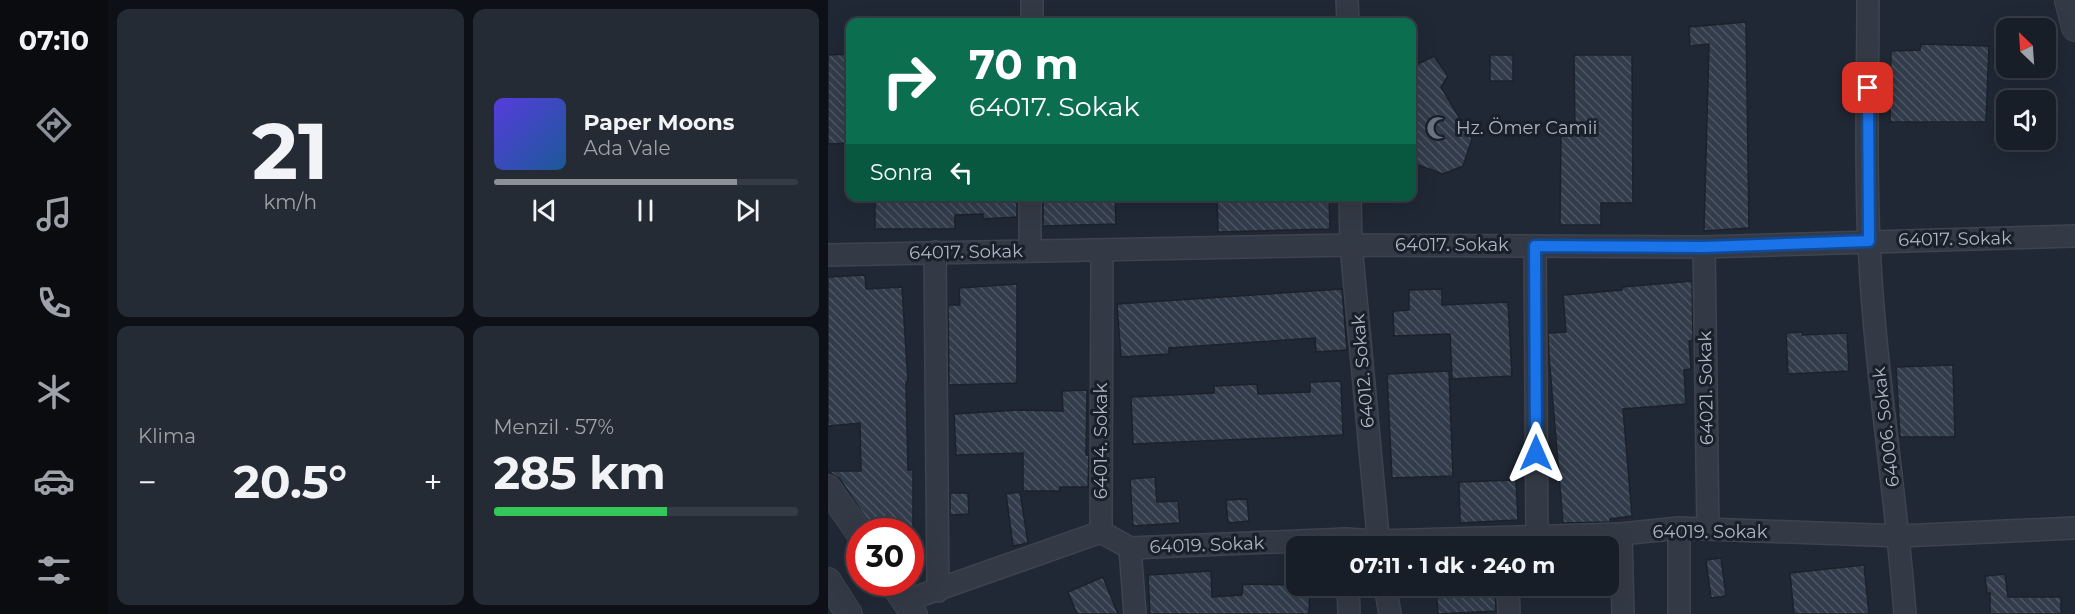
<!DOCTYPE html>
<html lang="tr">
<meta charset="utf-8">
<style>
:root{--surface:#181e28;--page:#252b34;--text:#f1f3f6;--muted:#9fa2a8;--line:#363c45;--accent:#8c9099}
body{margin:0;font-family:Montserrat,sans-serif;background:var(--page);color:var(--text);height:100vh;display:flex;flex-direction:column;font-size:22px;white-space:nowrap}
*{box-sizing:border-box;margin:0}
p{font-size:20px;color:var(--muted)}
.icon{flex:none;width:33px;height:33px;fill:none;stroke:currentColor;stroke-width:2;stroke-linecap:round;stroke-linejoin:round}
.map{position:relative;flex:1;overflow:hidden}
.details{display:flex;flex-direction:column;gap:9px;padding:9px;background:#0d1016;width:720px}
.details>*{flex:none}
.guide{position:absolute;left:18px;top:18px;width:570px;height:183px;border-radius:12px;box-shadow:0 6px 24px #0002,0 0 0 2px var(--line);background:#0b6e4f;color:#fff;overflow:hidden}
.needle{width:39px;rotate:335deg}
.fabs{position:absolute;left:1168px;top:18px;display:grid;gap:12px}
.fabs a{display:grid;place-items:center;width:60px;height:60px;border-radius:12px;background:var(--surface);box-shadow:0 6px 24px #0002,0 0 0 2px var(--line);font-size:30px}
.speed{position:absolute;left:18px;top:518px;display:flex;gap:12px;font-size:30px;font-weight:700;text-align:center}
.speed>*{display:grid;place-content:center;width:78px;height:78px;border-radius:50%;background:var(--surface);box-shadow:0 6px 24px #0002,0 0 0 2px var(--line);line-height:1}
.speed .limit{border:9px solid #d22;background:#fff;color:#111}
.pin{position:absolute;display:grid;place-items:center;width:51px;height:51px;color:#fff;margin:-26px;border-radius:12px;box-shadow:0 3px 9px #0006}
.me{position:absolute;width:66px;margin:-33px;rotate:0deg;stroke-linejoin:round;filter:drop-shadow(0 0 4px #0008)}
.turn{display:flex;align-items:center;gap:21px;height:126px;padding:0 24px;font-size:27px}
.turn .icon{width:78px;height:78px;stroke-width:2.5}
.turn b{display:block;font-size:42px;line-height:51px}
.then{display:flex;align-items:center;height:57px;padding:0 24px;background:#0003;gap:12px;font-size:22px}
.big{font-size:45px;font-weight:700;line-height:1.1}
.details .widget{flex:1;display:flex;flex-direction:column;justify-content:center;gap:9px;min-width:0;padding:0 21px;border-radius:12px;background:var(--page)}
.details .dial{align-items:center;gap:0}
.dial b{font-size:78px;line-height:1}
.song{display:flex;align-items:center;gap:18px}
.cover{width:72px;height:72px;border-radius:9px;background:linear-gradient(135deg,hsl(250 70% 55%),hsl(210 70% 35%))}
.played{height:6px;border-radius:3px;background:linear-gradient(90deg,var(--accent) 80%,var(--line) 80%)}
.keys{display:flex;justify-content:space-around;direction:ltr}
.heat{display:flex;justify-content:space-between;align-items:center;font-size:33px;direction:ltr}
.charge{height:9px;border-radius:4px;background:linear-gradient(90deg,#34c759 57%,var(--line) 0)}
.details .tiles{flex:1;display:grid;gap:9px;grid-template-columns:repeat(2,1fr)}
.trip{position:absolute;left:458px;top:536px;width:333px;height:60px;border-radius:12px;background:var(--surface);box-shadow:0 6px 24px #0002,0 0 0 2px var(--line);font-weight:700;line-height:60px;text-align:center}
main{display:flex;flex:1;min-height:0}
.menu{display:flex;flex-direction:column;width:108px;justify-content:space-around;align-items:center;background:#0a0c10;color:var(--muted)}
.menu .icon{width:42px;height:42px}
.menu .current{color:var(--accent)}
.menu b{font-size:27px;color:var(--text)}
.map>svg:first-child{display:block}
.building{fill:url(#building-back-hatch);stroke:#1b222c;stroke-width:1.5}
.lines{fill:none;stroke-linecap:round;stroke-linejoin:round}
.minor-casing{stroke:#3d444f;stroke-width:24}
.tertiary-casing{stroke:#3d444f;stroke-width:28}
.minor{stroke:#343a45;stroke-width:21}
.tertiary{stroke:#343a45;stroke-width:26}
.route-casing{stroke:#114b97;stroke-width:15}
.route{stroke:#1a73e8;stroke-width:10}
.labels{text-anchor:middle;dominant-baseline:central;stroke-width:6;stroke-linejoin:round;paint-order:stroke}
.poi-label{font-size:18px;fill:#aeb5c2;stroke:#19202a;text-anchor:start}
.street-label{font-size:18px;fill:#aeb5c2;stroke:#19202a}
</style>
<main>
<nav class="menu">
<b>07:10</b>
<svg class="icon current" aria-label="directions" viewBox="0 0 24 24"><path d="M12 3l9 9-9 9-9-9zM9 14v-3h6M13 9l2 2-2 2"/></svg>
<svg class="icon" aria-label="music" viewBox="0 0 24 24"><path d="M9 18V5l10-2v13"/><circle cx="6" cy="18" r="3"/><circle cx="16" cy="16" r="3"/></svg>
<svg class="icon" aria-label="phone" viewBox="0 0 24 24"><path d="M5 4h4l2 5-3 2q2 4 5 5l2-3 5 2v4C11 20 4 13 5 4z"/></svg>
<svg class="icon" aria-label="climate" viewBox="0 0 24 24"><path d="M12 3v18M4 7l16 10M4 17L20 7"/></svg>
<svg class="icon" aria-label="car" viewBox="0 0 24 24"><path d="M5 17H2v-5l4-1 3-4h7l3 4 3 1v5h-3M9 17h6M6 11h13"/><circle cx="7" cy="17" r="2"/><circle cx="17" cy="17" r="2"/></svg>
<svg class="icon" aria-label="filters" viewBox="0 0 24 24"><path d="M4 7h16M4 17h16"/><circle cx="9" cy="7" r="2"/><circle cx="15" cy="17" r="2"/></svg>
</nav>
<section class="details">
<div class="tiles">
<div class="widget dial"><b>21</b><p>km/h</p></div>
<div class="widget">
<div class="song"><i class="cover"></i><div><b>Paper Moons</b><p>Ada Vale</p></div></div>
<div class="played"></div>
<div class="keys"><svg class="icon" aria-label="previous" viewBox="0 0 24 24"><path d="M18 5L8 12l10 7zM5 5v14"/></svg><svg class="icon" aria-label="pause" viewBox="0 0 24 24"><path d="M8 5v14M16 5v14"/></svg><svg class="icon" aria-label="next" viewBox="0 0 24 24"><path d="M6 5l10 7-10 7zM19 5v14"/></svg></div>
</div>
<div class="widget"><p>Klima</p>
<div class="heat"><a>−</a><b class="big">20.5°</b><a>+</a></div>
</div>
<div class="widget"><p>Menzil · 57%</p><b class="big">285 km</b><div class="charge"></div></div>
</div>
</section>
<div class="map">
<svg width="1247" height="614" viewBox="0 0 1247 614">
<defs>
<pattern id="building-back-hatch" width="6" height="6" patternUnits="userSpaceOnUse" patternTransform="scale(1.5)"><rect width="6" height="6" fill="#323c4b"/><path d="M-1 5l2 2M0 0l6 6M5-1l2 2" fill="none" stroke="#4d5663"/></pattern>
</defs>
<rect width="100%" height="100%" fill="#202835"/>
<g class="building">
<path d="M918,22L921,228L876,231L881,44L862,46L861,27Z"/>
<path d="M1093,44L1161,46L1158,122H1062L1063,51L1092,50Z"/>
<path d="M22,54V143L0,144V55Z"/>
<rect x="662" y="55" width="23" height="26"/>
<path d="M746,55H804L805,203H773V225H732L733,130H747Z"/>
<path d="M606,56L620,76L613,87L644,139L635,166L615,174L590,165L584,153V67Z"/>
<path d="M47,196H189V217L155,219V214L127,215V229H47Z"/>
<path d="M215,196H287L288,224L215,226Z"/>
<path d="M389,196H501L502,229L390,232Z"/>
<path d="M37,275L38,289L74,287L80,382H78L80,470H85V531H46L12,479L0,471H33L32,423L0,426V277Z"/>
<path d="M864,281L865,340L861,341L863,369L856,370L858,404L795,409L804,516L782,519V522L735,523L721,356L720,333L738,332L735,295L794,290V287Z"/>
<path d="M189,284V383L121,385L120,305H132L131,288Z"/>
<path d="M514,289L519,350L488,352L487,338L341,348V354L293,357L289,304Z"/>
<path d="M614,289V305L680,302L684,376L624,379L622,334L566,336L565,311L581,310V290Z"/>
<path d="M974,332V335L1019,333L1021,371L960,374L958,333Z"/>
<path d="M1125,365L1127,437H1072L1068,367Z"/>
<path d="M621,371L625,476L564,478L559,374Z"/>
<path d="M513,381L515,435L305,444L303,397L386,393V386L429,384L430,394L482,392V382Z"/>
<path d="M259,390L258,455H261L260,487H232V491H195V453L128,455L126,414L192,410L235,411L234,391Z"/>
<path d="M327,477L329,502L350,501L352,523L305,526L302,479Z"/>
<path d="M688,480L690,520L632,523L631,482Z"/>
<path d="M192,492L200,543L185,546L178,494Z"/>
<path d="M122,493H140L141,514L122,515Z"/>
<path d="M419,499L421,521L400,523L398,500Z"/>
<path d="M893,558L898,596L883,598L878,560Z"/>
<path d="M1036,565L1041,614H966L962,573Z"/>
<path d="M383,571L384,597L414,595L415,584L482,585L481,614H322L320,575Z"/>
<path d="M1177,574L1180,597H1233V614H1162V593H1159L1157,576Z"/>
<path d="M275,577L290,614H249L240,592Z"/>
<path d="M608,585H667L668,611L610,614Z"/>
</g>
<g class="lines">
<g class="minor-casing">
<g id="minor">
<path d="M519,0L520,22"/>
<path d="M1040,0C1040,80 1037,162 1041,242C1046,366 1068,490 1077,614"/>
<path d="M204,22V0"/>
<path d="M522,196L523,245L551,546"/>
<path d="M707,246L709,536"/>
<path d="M876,247L880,529"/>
<path d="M274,250L273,532L302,548L307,614"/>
<path d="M202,251V196"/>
<path d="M107,252L110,591"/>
<path d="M0,255L523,245L876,247L1247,236"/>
<path d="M793,534L795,614"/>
<path d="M302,548L518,539L550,541L793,534L851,528L1072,536L1247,528"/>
<path d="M520,585L521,614"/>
<path d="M557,585L562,614"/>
<path d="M680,585L681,614"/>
<path d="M77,601L273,532"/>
<path d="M851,614V528"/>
</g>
</g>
<g class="tertiary-casing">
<g id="tertiary">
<path d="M1240,1L1247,28"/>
<path d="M0,488L32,534"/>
<path d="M0,581L21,614"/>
<path d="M64,582L86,614"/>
</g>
</g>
<use href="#minor" class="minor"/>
<use href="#tertiary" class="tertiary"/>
</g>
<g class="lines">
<g class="route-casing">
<path id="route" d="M708,453L707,246L876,247L1041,241L1040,88"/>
</g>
<use href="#route" class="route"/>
</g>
<defs>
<g id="mosque-bare" transform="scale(1.8)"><path d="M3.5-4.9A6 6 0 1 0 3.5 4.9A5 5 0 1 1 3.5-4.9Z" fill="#6b7280" stroke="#19202a" stroke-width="2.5" paint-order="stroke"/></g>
</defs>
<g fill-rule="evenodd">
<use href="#mosque-bare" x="610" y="128"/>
</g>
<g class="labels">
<g class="poi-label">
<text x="628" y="128">Hz. Ömer Camii</text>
</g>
<g class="street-label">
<text transform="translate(1127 239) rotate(-1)">64017. Sokak</text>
<text x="624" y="245">64017. Sokak</text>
<text transform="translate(138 252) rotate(-1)">64017. Sokak</text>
<text transform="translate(535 371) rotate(-95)">64012. Sokak</text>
<text transform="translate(878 388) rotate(-91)">64021. Sokak</text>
<text transform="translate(1058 427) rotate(-97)">64006. Sokak</text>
<text transform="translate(273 441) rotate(-90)">64014. Sokak</text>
<text x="882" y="532">64019. Sokak</text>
<text transform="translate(379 545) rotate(-2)">64019. Sokak</text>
</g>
</g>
</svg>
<div class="fabs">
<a><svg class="needle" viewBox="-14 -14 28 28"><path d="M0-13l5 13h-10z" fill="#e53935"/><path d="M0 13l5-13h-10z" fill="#9fa2a8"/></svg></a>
<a><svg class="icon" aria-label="sound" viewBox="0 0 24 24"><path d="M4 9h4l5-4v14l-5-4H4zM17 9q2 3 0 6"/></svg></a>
</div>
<div class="speed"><div class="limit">30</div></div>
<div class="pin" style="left:1040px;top:88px;background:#d93025"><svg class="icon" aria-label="arrive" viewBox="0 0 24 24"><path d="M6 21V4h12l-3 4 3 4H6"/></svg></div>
<svg class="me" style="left:708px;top:453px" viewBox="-20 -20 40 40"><path d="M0-17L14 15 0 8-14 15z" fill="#1a73e8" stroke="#fff" stroke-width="4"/></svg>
<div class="trip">07:11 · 1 dk · 240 m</div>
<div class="guide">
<div class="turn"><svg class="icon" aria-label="right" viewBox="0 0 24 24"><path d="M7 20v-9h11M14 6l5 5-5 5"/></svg><div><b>70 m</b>64017. Sokak</div></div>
<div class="then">Sonra<svg class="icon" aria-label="left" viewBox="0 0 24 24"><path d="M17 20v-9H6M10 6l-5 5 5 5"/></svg></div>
</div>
</div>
</main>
